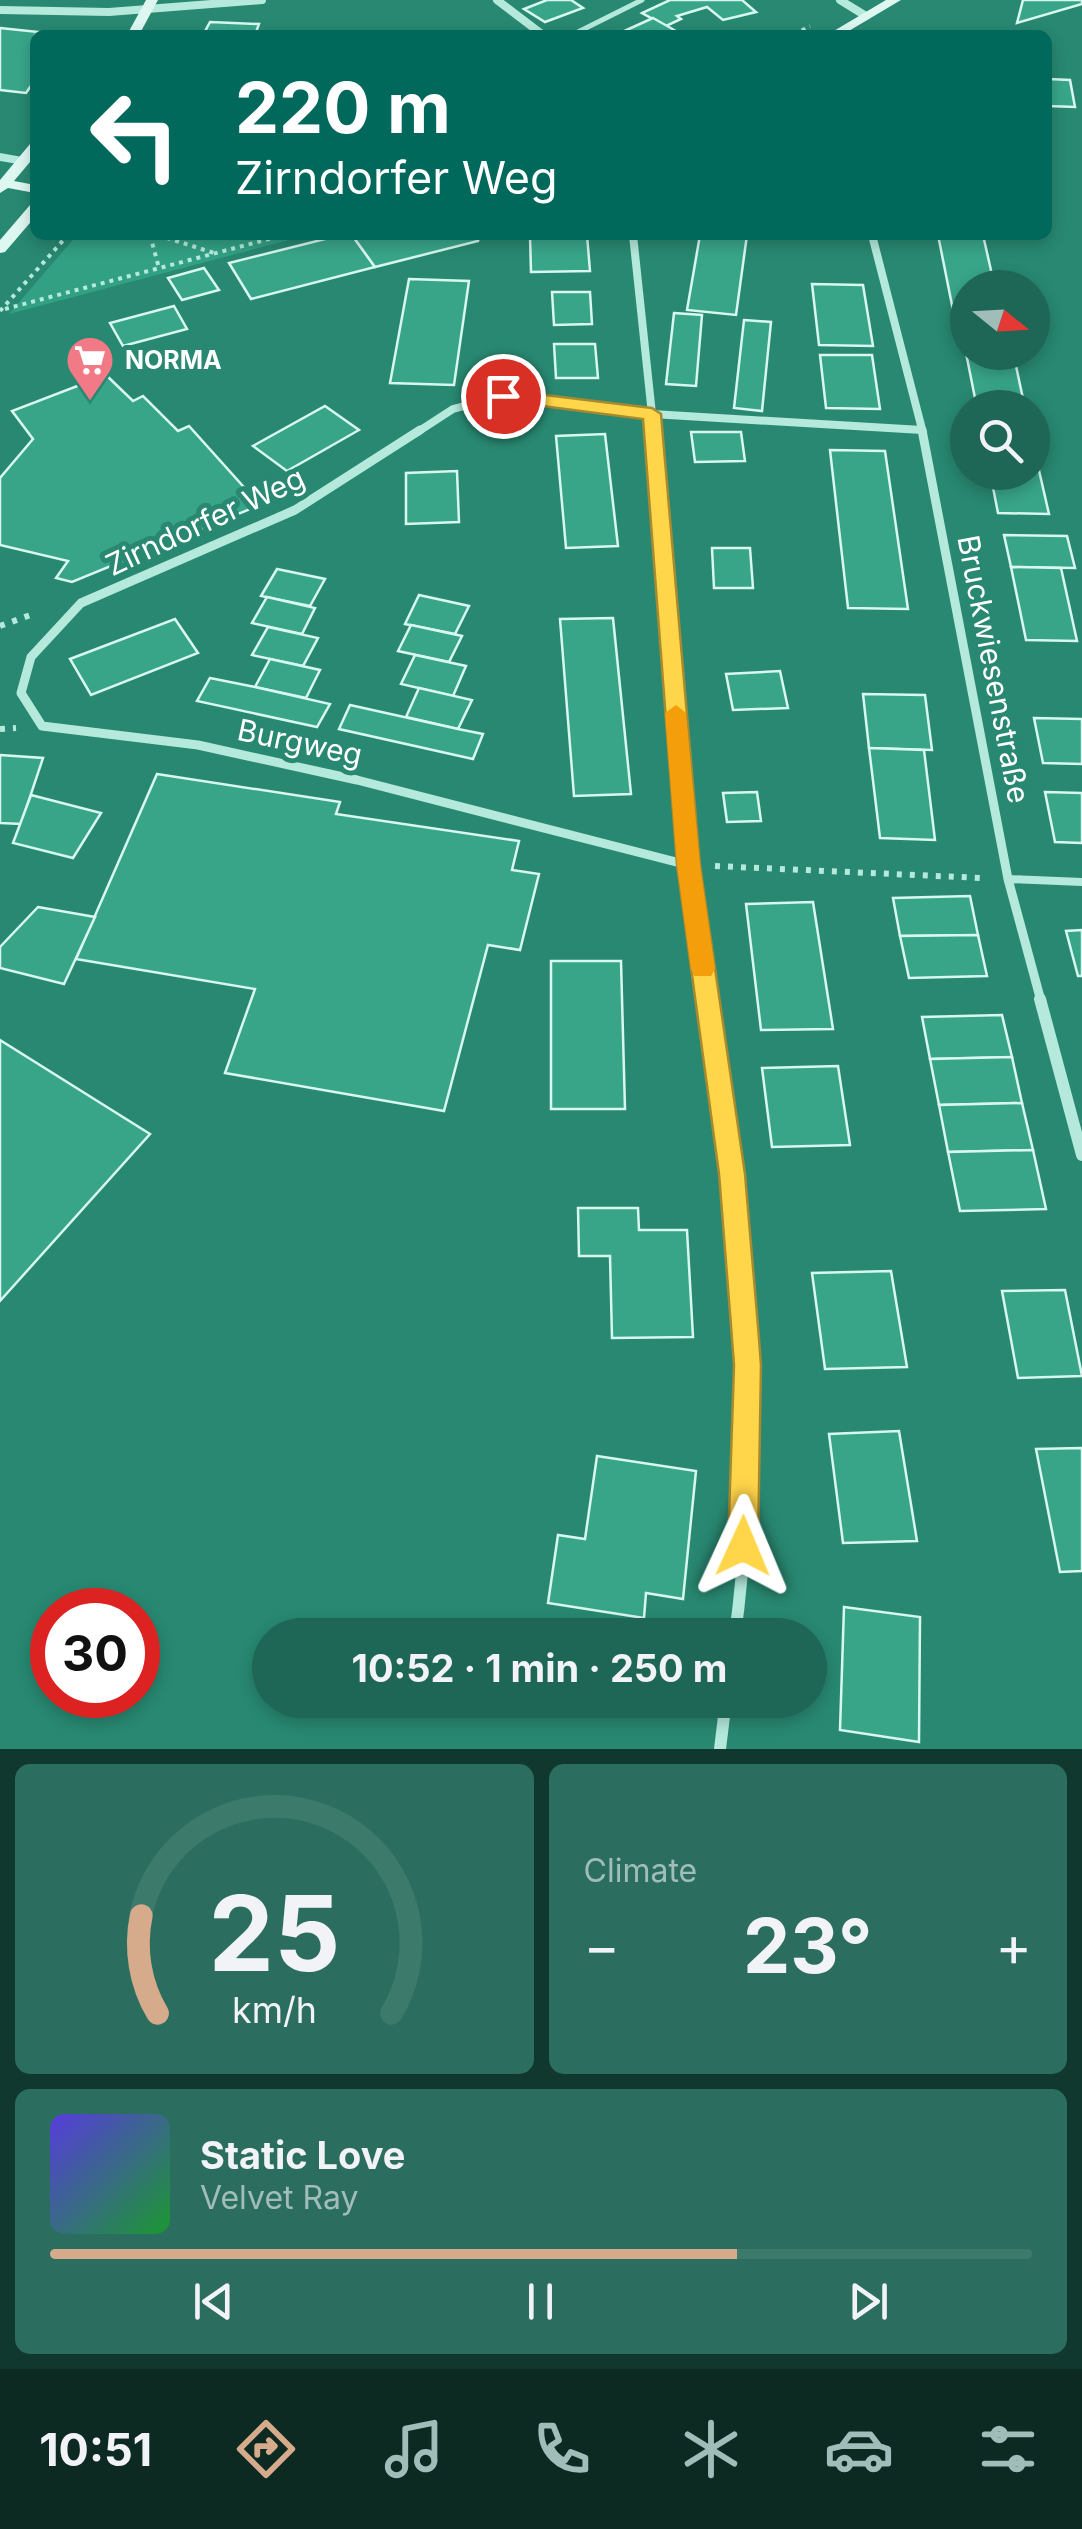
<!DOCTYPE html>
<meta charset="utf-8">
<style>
:root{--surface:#1e6655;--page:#2b6e5f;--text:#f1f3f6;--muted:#a1bdb9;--line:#3c7a6c;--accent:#d6ab8b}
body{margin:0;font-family:Inter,sans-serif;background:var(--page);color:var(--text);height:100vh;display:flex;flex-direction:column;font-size:38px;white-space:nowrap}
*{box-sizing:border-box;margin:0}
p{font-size:32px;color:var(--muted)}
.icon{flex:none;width:55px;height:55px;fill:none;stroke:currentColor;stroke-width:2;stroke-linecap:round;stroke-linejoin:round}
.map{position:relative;height:1749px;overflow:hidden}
.sheet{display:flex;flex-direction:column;gap:15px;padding:15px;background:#10382f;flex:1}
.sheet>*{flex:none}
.hud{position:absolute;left:30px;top:30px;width:1022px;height:210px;border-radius:15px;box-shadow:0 5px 15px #0003;background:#00695c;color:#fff;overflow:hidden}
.needle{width:65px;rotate:108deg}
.tools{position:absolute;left:950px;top:270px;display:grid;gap:20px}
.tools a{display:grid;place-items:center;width:100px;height:100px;border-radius:50%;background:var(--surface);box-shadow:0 5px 15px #0003;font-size:50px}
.speed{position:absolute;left:30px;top:1588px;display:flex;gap:20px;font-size:50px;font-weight:700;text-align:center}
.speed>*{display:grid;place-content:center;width:130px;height:130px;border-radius:50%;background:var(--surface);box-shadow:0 5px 15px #0003;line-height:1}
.speed .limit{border:15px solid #d22;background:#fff;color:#111}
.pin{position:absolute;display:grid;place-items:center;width:85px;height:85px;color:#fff;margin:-42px;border:5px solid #fff;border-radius:50%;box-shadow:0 2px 10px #0007}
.me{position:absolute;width:110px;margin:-55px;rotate:1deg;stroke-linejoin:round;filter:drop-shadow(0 0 8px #0008)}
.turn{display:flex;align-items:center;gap:35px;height:210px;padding:0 40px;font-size:45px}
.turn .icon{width:130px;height:130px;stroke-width:2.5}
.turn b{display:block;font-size:70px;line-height:85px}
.big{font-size:75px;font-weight:700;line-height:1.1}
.sheet .widget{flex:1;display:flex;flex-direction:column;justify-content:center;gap:15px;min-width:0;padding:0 35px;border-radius:15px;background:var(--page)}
.sheet .dial{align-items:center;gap:0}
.dial svg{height:260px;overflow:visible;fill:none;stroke:var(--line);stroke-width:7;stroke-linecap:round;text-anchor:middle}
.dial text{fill:var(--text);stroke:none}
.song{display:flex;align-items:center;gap:30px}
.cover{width:120px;height:120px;border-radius:15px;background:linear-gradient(135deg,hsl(250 70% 55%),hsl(130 70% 35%))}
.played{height:10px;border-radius:5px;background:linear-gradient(90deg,var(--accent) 70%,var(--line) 70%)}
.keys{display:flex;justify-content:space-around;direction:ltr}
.heat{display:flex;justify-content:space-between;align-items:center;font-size:55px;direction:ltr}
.sheet .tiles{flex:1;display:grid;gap:15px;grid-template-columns:1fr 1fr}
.widget:last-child{grid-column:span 2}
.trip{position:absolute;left:252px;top:1618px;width:575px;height:100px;border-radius:50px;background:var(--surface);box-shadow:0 5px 15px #0003;font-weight:700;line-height:100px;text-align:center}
.tab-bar{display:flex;height:160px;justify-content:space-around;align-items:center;background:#0c2922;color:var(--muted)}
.tab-bar .icon{width:70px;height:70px}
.tab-bar .selected{color:var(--accent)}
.tab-bar b{font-size:45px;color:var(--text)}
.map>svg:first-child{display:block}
.green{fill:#32a083}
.building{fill:#38a589;stroke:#d8f7ef;stroke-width:2.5}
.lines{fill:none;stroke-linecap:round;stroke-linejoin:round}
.path-far1{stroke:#b4e9db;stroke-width:4;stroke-dasharray:4 5;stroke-linecap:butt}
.path{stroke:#b4e9db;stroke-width:6;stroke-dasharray:5 8;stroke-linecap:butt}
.service-far1{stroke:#b4e9db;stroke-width:5}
.service{stroke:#b4e9db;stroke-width:8}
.minor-far2{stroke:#b4e9db;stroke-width:8}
.minor-far1{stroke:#b4e9db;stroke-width:9}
.minor{stroke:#b4e9db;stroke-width:12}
.tertiary{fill:#b4e9db;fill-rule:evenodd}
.secondary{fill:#def8f1;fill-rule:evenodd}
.route{fill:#ffd54a;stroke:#a68a30;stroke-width:2.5}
.slow{fill:#f59e0b}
.labels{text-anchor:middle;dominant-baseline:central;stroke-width:10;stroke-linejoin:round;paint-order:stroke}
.far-poi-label{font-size:25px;font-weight:bold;fill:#fff;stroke:#288871;text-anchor:start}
.street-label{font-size:30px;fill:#fff;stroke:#288871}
</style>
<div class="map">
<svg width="1082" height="1749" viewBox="0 0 1082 1749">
<rect width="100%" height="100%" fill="#288871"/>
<path class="green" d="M77,235H308L9,314Z"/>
<g class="building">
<path d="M547,0H571L583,8L545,22L524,9Z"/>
<path d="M670,0H742L756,12L723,20L707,7L677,16L681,19L666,26L642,13Z"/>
<path d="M1082,0V4L1017,23L1023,0Z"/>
<path d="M653,18L683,35L620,33Z"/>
<path d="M210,22L259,24L255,35H203Z"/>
<path d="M0,28L67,35H35V80L26,93L0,90Z"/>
<path d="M1048,79L1070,80L1075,107L1048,106Z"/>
<path d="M341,235H352L375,267L251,299L229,263Z"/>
<path d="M352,235H480L478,241L375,267Z"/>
<path d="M530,235H587L590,271L531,272Z"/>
<path d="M700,235H747L736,315L687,310Z"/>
<path d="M938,235H983L995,288H968V336L958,335Z"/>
<path d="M204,268L219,290L182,300L168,278Z"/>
<path d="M409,279L469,281L454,385L390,383Z"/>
<path d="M812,284L863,285L873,346L819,345Z"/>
<path d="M552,292H590L592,324L554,325Z"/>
<path d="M174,306L187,329L123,346L110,323Z"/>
<path d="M674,313L702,315L696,386L666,384Z"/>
<path d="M744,320L771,322L762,411L734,408Z"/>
<path d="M554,344H595L598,378H556Z"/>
<path d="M965,348L968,352H1013L1025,408H977Z"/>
<path d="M820,355H872L880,409L826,408Z"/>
<path d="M106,375L133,401L143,396L178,431L189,426L260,505L72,582L56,578L68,561L0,545V478L33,439L12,411Z"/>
<path d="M325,406L359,430L287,471L253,446Z"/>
<path d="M691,432H741L745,461L695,462Z"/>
<path d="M605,434L618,546L566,548L556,436Z"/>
<path d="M1032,440L1049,514L998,513L990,472H1032Z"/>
<path d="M830,450L885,451L908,609L848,608Z"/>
<path d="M457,471L459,522L406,524V473Z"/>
<path d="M1004,535L1067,536L1075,568L1011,567Z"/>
<path d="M712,548H750L753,588H714Z"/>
<path d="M1011,567L1061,568L1077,641L1026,640Z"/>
<path d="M277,569L325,579L310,606L261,596Z"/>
<path d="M419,595L469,606L455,634L405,624Z"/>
<path d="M267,597L315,608L302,634L252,623Z"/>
<path d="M613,618L631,794L574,796L560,619Z"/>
<path d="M175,619L198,653L91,695L70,659Z"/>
<path d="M411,625L462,636L449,662L398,651Z"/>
<path d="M268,627L318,638L303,666L252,655Z"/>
<path d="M415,655L466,666L453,696L401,684Z"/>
<path d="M270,659L320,670L306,698L255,687Z"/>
<path d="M780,671L788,708L733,710L726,674Z"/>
<path d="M210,678L255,687L330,704L317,727L197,701Z"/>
<path d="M419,688L472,700L458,729L406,717Z"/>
<path d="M863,694L925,695L932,750L869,748Z"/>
<path d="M350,705L458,729L483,734L473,759L339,729Z"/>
<path d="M1034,718L1082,719V764L1043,763Z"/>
<path d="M869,748L924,750L935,840L880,838Z"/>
<path d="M0,755L43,758L21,824L0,823Z"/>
<path d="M157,774L340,802L336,814L519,841L512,870L539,874L520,950L488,945L444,1111L225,1073L255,989L76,959Z"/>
<path d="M757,792L761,821L727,822L723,793Z"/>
<path d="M1045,792L1082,793V843L1055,842Z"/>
<path d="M31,795L101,813L73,858L13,843Z"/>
<path d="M970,896L978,935L900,936L893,898Z"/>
<path d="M813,902L833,1029L761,1030L746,904Z"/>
<path d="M38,907L95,917L64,984L0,968V947Z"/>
<path d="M1082,930V976H1078L1066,931Z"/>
<path d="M978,935L987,976L909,978L900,936Z"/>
<path d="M551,961H621L625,1109H551Z"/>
<path d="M1002,1015L1012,1057L930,1059L922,1017Z"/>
<path d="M0,1040L150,1134L0,1301Z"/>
<path d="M1012,1057L1022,1103L939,1105L930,1059Z"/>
<path d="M838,1066L850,1145L772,1147L762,1068Z"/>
<path d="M1022,1103L1033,1150L948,1152L939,1105Z"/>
<path d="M1033,1150L1046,1209L960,1211L948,1152Z"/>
<path d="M578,1208H638L639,1230H687L693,1337L612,1338L610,1256H579Z"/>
<path d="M891,1271L907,1367L825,1369L812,1273Z"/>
<path d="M1065,1290L1082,1376L1018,1378L1002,1291Z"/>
<path d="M899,1431L917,1541L843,1543L829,1434Z"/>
<path d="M1082,1448V1571L1060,1572L1036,1449Z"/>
<path d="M597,1456L696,1471L683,1599L646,1593L644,1618L548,1603L558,1535L585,1539Z"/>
<path d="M844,1607L920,1617L919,1742L840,1730Z"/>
</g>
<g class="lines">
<g class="path-far1">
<path d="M794,35L810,26"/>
<path d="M150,235L159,268"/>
<path d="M158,235L214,253"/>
<path d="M5,309L284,235"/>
<path d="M0,311L68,235"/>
</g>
<g class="path">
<path d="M0,626L36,613"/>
<path d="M0,729L16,728"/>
<path d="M715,866L982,878"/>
</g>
<path class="service-far1" d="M572,35L642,0"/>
<path class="service" d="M1008,879L1082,882"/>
<g class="minor-far2">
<path d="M497,0L543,35"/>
<path d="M840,0L866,16"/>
<path d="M0,10L109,12L262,0"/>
<path d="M633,235L654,433"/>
<path d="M872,235L923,433"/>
<path d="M416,433L453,409L503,396L652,414L922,430"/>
</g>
<g class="minor-far1">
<path d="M420,430L295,510L81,603L31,657L21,693L42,726L198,745L357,780L688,865"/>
<path d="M653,430L688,865L707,1001"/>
<path d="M922,430L1008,879L1041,1001"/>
</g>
<g class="minor">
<path d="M707,999C737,1210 764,1423 735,1635"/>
<path d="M1040,999L1082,1155"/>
<path d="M720,1749L726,1700"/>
</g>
<path class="tertiary" d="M0,153L28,158L30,161L24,165L0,161Z"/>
<g class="secondary">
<path d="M146,0H158L139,35H127Z"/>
<path d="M886,0H901L842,35H827Z"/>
<path d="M35,143V156L14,181L35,185V193L8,188L0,193V180L30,144Z"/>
<path d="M35,204V217L5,252L0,253V240L30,205Z"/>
</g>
</g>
<path class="route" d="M503,390L652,408L661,414L700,865L745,1174L758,1326L761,1365L758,1546L753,1556L743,1561L732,1556L728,1546L734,1365L731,1326L719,1174L677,865L643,419L496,400V392Z"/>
<path class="slow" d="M676,705L686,713L700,865L715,969L711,976H694L691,969L677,865L665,713Z"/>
<defs>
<g id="supermarket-pin" transform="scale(2.5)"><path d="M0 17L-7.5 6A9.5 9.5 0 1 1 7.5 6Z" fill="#f17a86" stroke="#288871"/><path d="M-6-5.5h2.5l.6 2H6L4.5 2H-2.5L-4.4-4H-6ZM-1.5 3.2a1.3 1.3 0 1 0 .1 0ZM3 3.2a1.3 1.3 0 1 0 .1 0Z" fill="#fff"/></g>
</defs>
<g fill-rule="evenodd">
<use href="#supermarket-pin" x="90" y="360"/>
</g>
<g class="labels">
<g class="far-poi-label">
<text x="125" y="360">NORMA</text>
</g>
<g class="street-label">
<text transform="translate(205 521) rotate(-25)">Zirndorfer Weg</text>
<text transform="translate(994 669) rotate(79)">Bruckwiesenstraße</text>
<text transform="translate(300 742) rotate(12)">Burgweg</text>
</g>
</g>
</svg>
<div class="tools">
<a><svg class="needle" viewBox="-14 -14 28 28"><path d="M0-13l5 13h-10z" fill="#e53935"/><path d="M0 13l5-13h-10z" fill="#a1bdb9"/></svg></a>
<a><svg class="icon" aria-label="search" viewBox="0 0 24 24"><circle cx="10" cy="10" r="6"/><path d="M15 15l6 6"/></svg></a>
</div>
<div class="speed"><div class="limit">30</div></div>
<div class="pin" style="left:503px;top:396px;background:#d93025"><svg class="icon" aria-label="arrive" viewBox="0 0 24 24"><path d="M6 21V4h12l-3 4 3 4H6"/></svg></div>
<svg class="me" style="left:743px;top:1546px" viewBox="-20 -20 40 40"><path d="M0-17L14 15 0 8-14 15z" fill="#ffd54a" stroke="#fff" stroke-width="4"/></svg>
<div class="trip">10:52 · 1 min · 250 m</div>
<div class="hud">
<div class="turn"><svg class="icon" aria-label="left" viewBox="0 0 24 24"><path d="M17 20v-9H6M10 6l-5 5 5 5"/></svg><div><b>220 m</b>Zirndorfer Weg</div></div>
</div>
</div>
<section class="sheet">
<div class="tiles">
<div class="widget dial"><svg viewBox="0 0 100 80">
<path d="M14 69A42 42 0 1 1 86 69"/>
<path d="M14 69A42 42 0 0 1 9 39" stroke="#d6ab8b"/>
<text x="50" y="56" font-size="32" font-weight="700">25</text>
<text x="50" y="72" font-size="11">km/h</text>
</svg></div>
<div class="widget"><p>Climate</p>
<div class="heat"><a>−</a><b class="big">23°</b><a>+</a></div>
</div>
<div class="widget">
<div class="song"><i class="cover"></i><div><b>Static Love</b><p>Velvet Ray</p></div></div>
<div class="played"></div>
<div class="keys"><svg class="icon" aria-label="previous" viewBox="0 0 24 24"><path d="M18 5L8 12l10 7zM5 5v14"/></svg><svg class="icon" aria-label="pause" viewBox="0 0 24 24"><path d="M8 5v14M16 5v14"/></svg><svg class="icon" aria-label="next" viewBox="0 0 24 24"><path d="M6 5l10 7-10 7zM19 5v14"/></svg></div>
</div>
</div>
</section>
<nav class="tab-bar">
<b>10:51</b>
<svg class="icon selected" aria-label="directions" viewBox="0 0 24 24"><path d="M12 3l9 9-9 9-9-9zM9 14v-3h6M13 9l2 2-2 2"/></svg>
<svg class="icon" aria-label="music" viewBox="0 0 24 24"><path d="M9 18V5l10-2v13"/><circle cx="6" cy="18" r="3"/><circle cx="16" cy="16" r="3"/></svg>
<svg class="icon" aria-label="phone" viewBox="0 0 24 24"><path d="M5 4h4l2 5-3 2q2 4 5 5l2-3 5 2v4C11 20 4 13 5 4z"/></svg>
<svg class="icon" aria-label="climate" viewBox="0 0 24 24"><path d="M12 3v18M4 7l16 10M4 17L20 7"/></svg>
<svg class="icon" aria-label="car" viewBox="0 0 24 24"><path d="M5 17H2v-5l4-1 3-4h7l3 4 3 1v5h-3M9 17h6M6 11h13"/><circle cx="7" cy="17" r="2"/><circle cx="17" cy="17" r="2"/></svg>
<svg class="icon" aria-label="filters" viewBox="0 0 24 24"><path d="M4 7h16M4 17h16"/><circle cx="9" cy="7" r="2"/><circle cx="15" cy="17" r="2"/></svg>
</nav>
